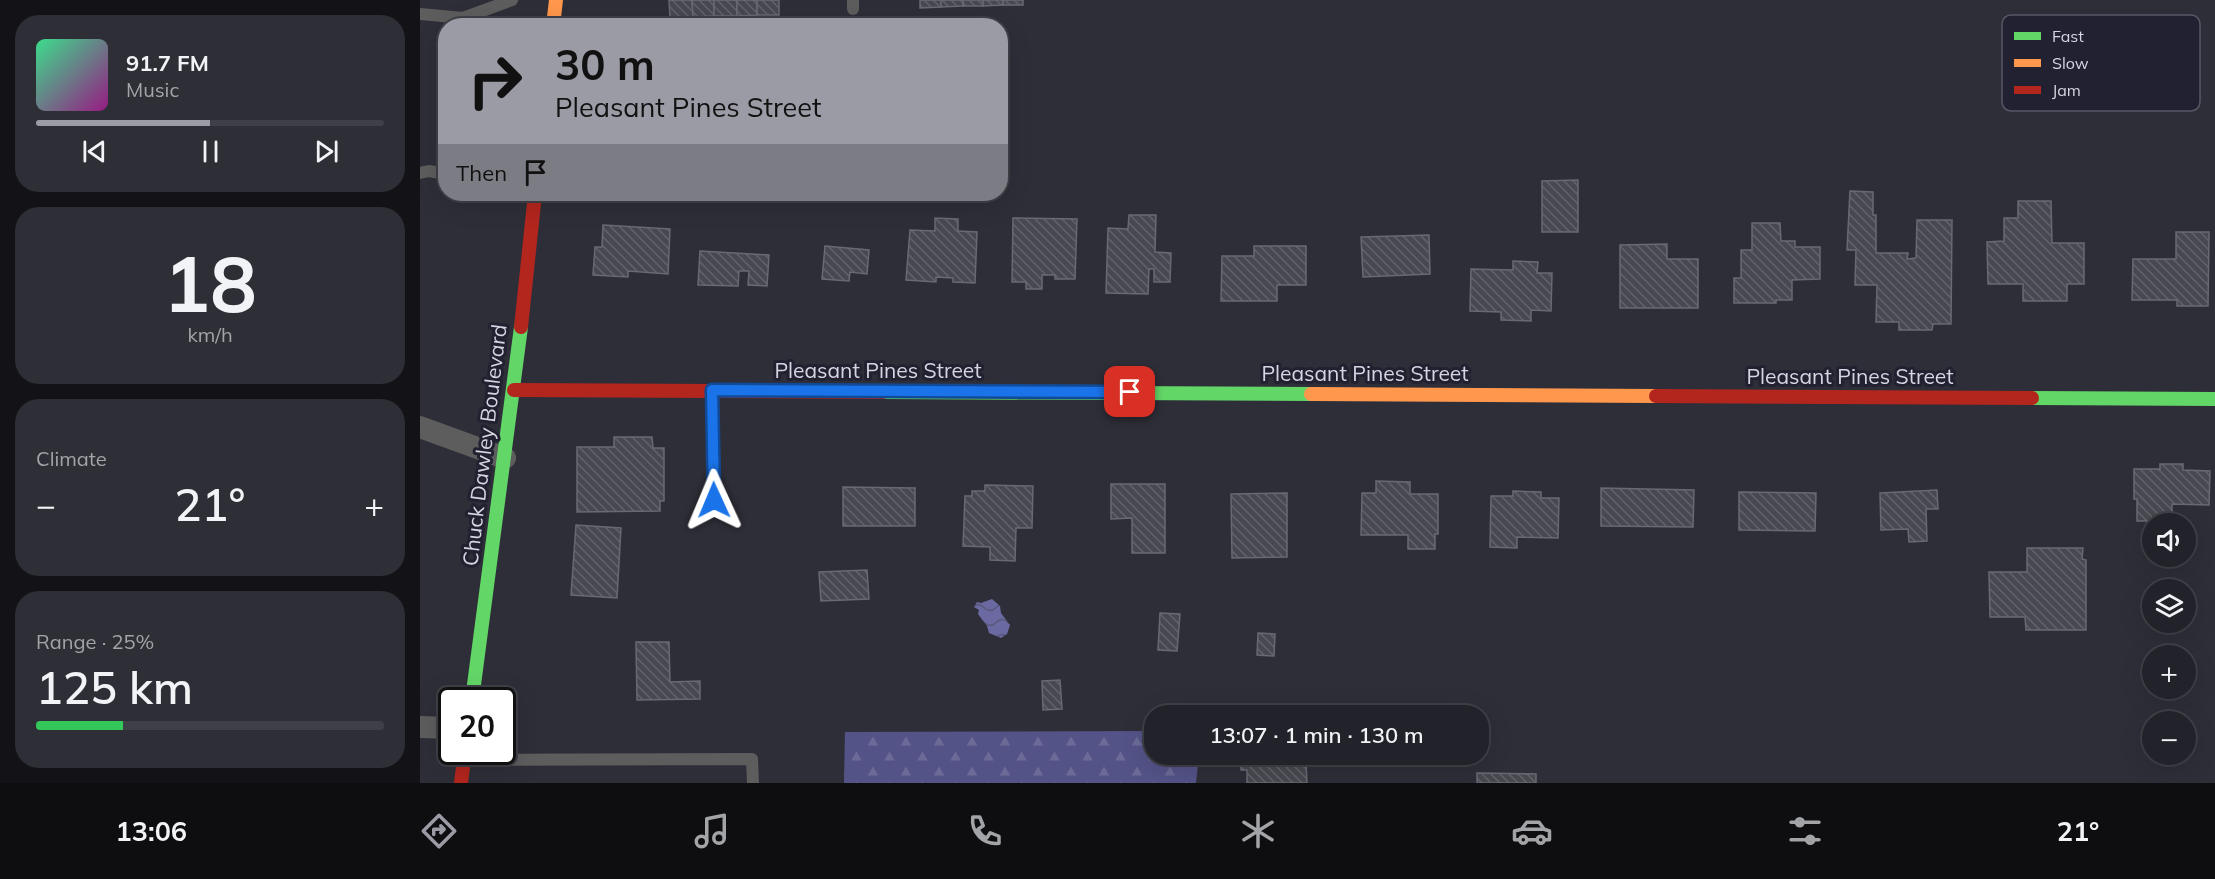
<!DOCTYPE html>
<meta charset="utf-8">
<style>
:root{--surface:#22222a;--page:#2e2f36;--text:#f1f3f6;--muted:#a2a4a8;--line:#3f3f47;--accent:#9b9ba6}
body{margin:0;font-family:Mulish,sans-serif;background:var(--page);color:var(--text);height:100vh;display:flex;flex-direction:column;font-size:22px;white-space:nowrap}
*{box-sizing:border-box;margin:0}
p{font-size:20px;color:var(--muted)}
.icon{flex:none;width:33px;height:33px;fill:none;stroke:currentColor;stroke-width:2;stroke-linecap:round;stroke-linejoin:round}
.map{position:relative;flex:1;overflow:hidden}
.details{display:flex;flex-direction:column;gap:15px;padding:15px;background:#131317;width:420px}
.details>*{flex:none}
.guide{position:absolute;left:18px;top:18px;width:570px;height:183px;border-radius:24px;box-shadow:0 6px 24px #0002,0 0 0 2px var(--line);background:#9b9ba6;color:#111;overflow:hidden}
.tools{position:absolute;left:1722px;top:513px;display:grid;gap:12px}
.tools a{display:grid;place-items:center;width:54px;height:54px;border-radius:50%;background:var(--surface);box-shadow:0 6px 24px #0002,0 0 0 2px var(--line);font-size:30px}
.speed{position:absolute;left:18px;top:687px;display:flex;gap:12px;font-size:30px;font-weight:700;text-align:center}
.speed>*{display:grid;place-content:center;width:78px;height:78px;border-radius:50%;background:var(--surface);box-shadow:0 6px 24px #0002,0 0 0 2px var(--line);line-height:1}
.speed .limit{border:3px solid #111;border-radius:9px;background:#fff;color:#111}
.pin{position:absolute;display:grid;place-items:center;width:51px;height:51px;color:#fff;margin:-26px;border-radius:12px;box-shadow:0 3px 9px #0006}
.me{position:absolute;width:66px;margin:-33px;rotate:359deg;stroke-linejoin:round;filter:drop-shadow(0 0 4px #0008)}
.turn{display:flex;align-items:center;gap:21px;height:126px;padding:0 18px;font-size:27px}
.turn .icon{width:78px;height:78px;stroke-width:2.5}
.turn b{display:block;font-size:42px;line-height:51px}
.then{display:flex;align-items:center;height:57px;padding:0 18px;background:#0003;gap:12px;font-size:22px}
.big{font-size:45px;font-weight:600;line-height:1.1}
.details .tile{flex:1;display:flex;flex-direction:column;justify-content:center;gap:9px;min-width:0;padding:0 21px;border-radius:24px;background:var(--page)}
.details .dial{align-items:center;gap:0}
.dial b{font-size:78px;line-height:1}
.song{display:flex;align-items:center;gap:18px}
.cover{width:72px;height:72px;border-radius:9px;background:linear-gradient(135deg,hsl(150 70% 55%),hsl(310 70% 35%))}
.played{height:6px;border-radius:3px;background:linear-gradient(90deg,var(--accent) 50%,var(--line) 50%)}
.keys{display:flex;justify-content:space-around;direction:ltr}
.heat{display:flex;justify-content:space-between;align-items:center;font-size:33px;direction:ltr}
.charge{height:9px;border-radius:4px;background:linear-gradient(90deg,#34c759 25%,var(--line) 0)}
.trip{position:absolute;left:724px;top:705px;width:345px;height:60px;border-radius:24px;background:var(--surface);box-shadow:0 6px 24px #0002,0 0 0 2px var(--line);font-weight:600;line-height:60px;text-align:center}
.menu{display:flex;height:96px;justify-content:space-around;align-items:center;background:#0e0e11;color:var(--muted)}
.menu .icon{width:42px;height:42px}
.menu .on{color:var(--accent)}
.menu b{font-size:27px;color:var(--text)}
main{display:flex;flex:1;min-height:0}
.map>svg:first-child{display:block}
.forest{fill:url(#forest-firs)}
.water{fill:url(#water-waves)}
.building{fill:url(#building-back-hatch);stroke:#696972;stroke-width:1.5}
.lines{fill:none;stroke-linecap:round;stroke-linejoin:round}
.lane{stroke:#5d5d5d;stroke-width:12}
.street{stroke:#5d5d5d;stroke-width:22}
.fast{stroke:#63d668;stroke-width:14}
.slow{stroke:#ff974d;stroke-width:14}
.jam{stroke:#b3261e;stroke-width:14}
.route-casing{stroke:#114b97;stroke-width:15}
.route{stroke:#1a73e8;stroke-width:10}
.labels{text-anchor:middle;dominant-baseline:central;stroke-width:6;stroke-linejoin:round;paint-order:stroke}
.street-label{font-size:21px;fill:#d6d6e2;stroke:#212131}
.key{fill:#212131;stroke:#575766;stroke-width:1.5}
.key-label{font-size:16px;fill:#d6d6e2}
</style>
<main>
<section class="details">
<div class="tile">
<div class="song"><i class="cover"></i><div><b>91.7 FM</b><p>Music</p></div></div>
<div class="played"></div>
<div class="keys"><svg class="icon" aria-label="previous" viewBox="0 0 24 24"><path d="M18 5L8 12l10 7zM5 5v14"/></svg><svg class="icon" aria-label="pause" viewBox="0 0 24 24"><path d="M8 5v14M16 5v14"/></svg><svg class="icon" aria-label="next" viewBox="0 0 24 24"><path d="M6 5l10 7-10 7zM19 5v14"/></svg></div>
</div>
<div class="tile dial"><b>18</b><p>km/h</p></div>
<div class="tile"><p>Climate</p>
<div class="heat"><a>−</a><b class="big">21°</b><a>+</a></div>
</div>
<div class="tile"><p>Range · 25%</p><b class="big">125 km</b><div class="charge"></div></div>
</section>
<div class="map">
<svg width="1795" height="783" viewBox="0 0 1795 783">
<defs>
<pattern id="forest-firs" width="22" height="20" patternUnits="userSpaceOnUse" patternTransform="scale(1.5)"><rect width="22" height="20" fill="#545388"/><path d="M5 1l3.5 6h-7zM16 11l3.5 6h-7z" fill="#6c6b98"/></pattern>
<pattern id="water-waves" width="16" height="10" patternUnits="userSpaceOnUse" patternTransform="scale(1.5)"><rect width="16" height="10" fill="#6a69a2"/><path d="M0 5q4-4 8 0t8 0" fill="none" stroke="#575778"/></pattern>
<pattern id="building-back-hatch" width="6" height="6" patternUnits="userSpaceOnUse" patternTransform="scale(1.5)"><rect width="6" height="6" fill="#484851"/><path d="M-1 5l2 2M0 0l6 6M5-1l2 2" fill="none" stroke="#62626a"/></pattern>
</defs>
<rect width="100%" height="100%" fill="#2e2e38"/>
<path class="forest" d="M735,731V754L779,755L776,783H424L425,732Z"/>
<path class="water" d="M572,599L580,606L581,613L590,625L587,634L581,638L569,633L567,626L558,614L559,610L554,607L557,602L561,603Z"/>
<g class="building">
<path d="M249,0H272L273,17L250,18Z"/>
<path d="M272,0H294V16L273,17Z"/>
<rect x="294" y="0" width="23" height="16"/>
<path d="M317,0H337V15L317,16Z"/>
<rect x="337" y="0" width="22" height="15"/>
<path d="M500,0H521V7L500,8Z"/>
<path d="M521,0H543V6L521,7Z"/>
<rect x="543" y="0" width="20" height="6"/>
<path d="M563,0H583V5L563,6Z"/>
<rect x="583" y="0" width="20" height="5"/>
<path d="M1158,180V232H1122V181Z"/>
<path d="M1430,191L1453,192V215H1456V253H1488L1487,259L1496,258L1497,220H1532L1531,324H1513L1512,330H1479V322H1456L1457,285H1435L1436,250H1427Z"/>
<path d="M1598,201H1631L1632,243H1664V284H1647V301H1603V284H1568L1567,242L1584,241V218H1598Z"/>
<path d="M709,215H736L735,252L751,253L750,282H734V269H729L728,294L686,293L688,228L708,229Z"/>
<path d="M515,218L538,219V231L557,232L555,283L533,282V278L516,277V282L486,280L490,230L515,231Z"/>
<path d="M593,218L657,219L655,279H635V275H622V289H606V282H592Z"/>
<path d="M1332,223H1360L1361,241H1375V247H1400V279L1372,280V300H1356V303H1314V278H1321V250H1332Z"/>
<path d="M183,225L250,229L248,274L208,271V277L173,275L175,247H182Z"/>
<path d="M1756,232H1789L1788,306H1757V300H1712L1713,259H1756Z"/>
<path d="M1009,235L1010,274L943,277L941,237Z"/>
<path d="M1247,244V259H1278V308H1200V245Z"/>
<path d="M405,246L449,250L447,274L430,272L429,281L402,279Z"/>
<path d="M834,246H886V285H857V301H801L802,256H834Z"/>
<path d="M280,251L349,255L347,286L328,285L329,271H319L318,286L278,285Z"/>
<path d="M1093,261L1118,262L1117,273H1132L1131,311L1111,310V321L1081,320V312L1050,311L1051,269L1093,270Z"/>
<path d="M194,437H232L233,448H244V501H240V511L157,512V447H194Z"/>
<path d="M1740,464H1763V470L1790,471L1789,505L1752,504V521H1717V499H1714V469H1740Z"/>
<path d="M956,481L990,482V494H1018V534H1015V549H988V535H941L942,493H956Z"/>
<path d="M691,484H745V553H712V518L691,519Z"/>
<path d="M565,485L613,486L612,528H596L595,561L570,560V547L543,546L545,496H552V491H565Z"/>
<path d="M423,487L495,488V526H423Z"/>
<path d="M1181,488L1274,490L1273,527L1181,526Z"/>
<path d="M1517,490L1518,509H1506L1507,541L1489,542L1488,529L1461,530L1460,493Z"/>
<path d="M1093,491L1121,492V498H1139L1138,538L1097,537V548L1070,547L1071,496H1093Z"/>
<path d="M1319,492L1396,493L1395,531L1319,530Z"/>
<path d="M867,493V557L812,558L811,494Z"/>
<path d="M156,525L201,528L197,598L151,595Z"/>
<path d="M1607,548H1663L1662,559L1666,560V630H1606L1605,617H1570L1569,572H1607Z"/>
<path d="M447,570L449,599L401,601L399,572Z"/>
<path d="M740,613L760,614L757,651L738,650Z"/>
<path d="M838,633L855,634L854,656L837,655Z"/>
<path d="M216,642H249L250,682L280,681V699L217,700Z"/>
<path d="M640,680L642,709L623,710L622,681Z"/>
<path d="M886,761L887,783H827V770H821V763Z"/>
<path d="M1057,773L1116,774V783H1057Z"/>
</g>
<g class="lines">
<g class="lane">
<path d="M433,9V0"/>
<path d="M0,14L43,18L92,0"/>
<path d="M0,173L9,171L26,174"/>
<path d="M292,393L294,500"/>
<path d="M45,760L332,759L333,783"/>
</g>
<g class="street">
<path d="M0,427L85,458"/>
<path d="M0,727L32,728"/>
</g>
<g class="fast">
<path d="M463,392L891,394"/>
<path d="M1612,398L1795,399"/>
<path d="M52,700L101,327"/>
</g>
<g class="slow">
<path d="M133,26L136,0"/>
<path d="M891,394L1236,396"/>
</g>
<g class="jam">
<path d="M101,327L115,194"/>
<path d="M94,390L463,392"/>
<path d="M1236,396L1612,398"/>
<path d="M41,783L45,752"/>
</g>
</g>
<g class="lines">
<g class="route-casing">
<path id="route" d="M294,500L292,390L710,392"/>
</g>
<use href="#route" class="route"/>
</g>
<g class="labels">
<g class="street-label">
<text x="458" y="370">Pleasant Pines Street</text>
<text x="945" y="373">Pleasant Pines Street</text>
<text x="1430" y="376">Pleasant Pines Street</text>
<text transform="translate(64 445) rotate(-83)">Chuck Dawley Boulevard</text>
</g>
</g>
<rect x="1582" y="15" width="198" height="96" rx="9" class="key"/>
<rect x="1594" y="32" width="27" height="8" fill="#63d668"/>
<rect x="1594" y="59" width="27" height="8" fill="#ff974d"/>
<rect x="1594" y="86" width="27" height="8" fill="#b3261e"/>
<g class="key-label">
<text x="1632" y="42">Fast</text>
<text x="1632" y="69">Slow</text>
<text x="1632" y="96">Jam</text>
</g>
</svg>
<div class="tools">
<a><svg class="icon" aria-label="sound" viewBox="0 0 24 24"><path d="M4 9h4l5-4v14l-5-4H4zM17 9q2 3 0 6"/></svg></a>
<a><svg class="icon" aria-label="layers" viewBox="0 0 24 24"><path d="M12 4l9 5-9 5-9-5zM3 14l9 5 9-5"/></svg></a>
<a>+</a>
<a>−</a>
</div>
<div class="speed"><div class="limit">20</div></div>
<div class="pin" style="left:710px;top:392px;background:#d93025"><svg class="icon" aria-label="arrive" viewBox="0 0 24 24"><path d="M6 21V4h12l-3 4 3 4H6"/></svg></div>
<svg class="me" style="left:294px;top:500px" viewBox="-20 -20 40 40"><path d="M0-17L14 15 0 8-14 15z" fill="#1a73e8" stroke="#fff" stroke-width="4"/></svg>
<div class="trip">13:07 · 1 min · 130 m</div>
<div class="guide">
<div class="turn"><svg class="icon" aria-label="right" viewBox="0 0 24 24"><path d="M7 20v-9h11M14 6l5 5-5 5"/></svg><div><b>30 m</b>Pleasant Pines Street</div></div>
<div class="then">Then<svg class="icon" aria-label="arrive" viewBox="0 0 24 24"><path d="M6 21V4h12l-3 4 3 4H6"/></svg></div>
</div>
</div>
</main>
<nav class="menu">
<b>13:06</b>
<svg class="icon on" aria-label="directions" viewBox="0 0 24 24"><path d="M12 3l9 9-9 9-9-9zM9 14v-3h6M13 9l2 2-2 2"/></svg>
<svg class="icon" aria-label="music" viewBox="0 0 24 24"><path d="M9 18V5l10-2v13"/><circle cx="6" cy="18" r="3"/><circle cx="16" cy="16" r="3"/></svg>
<svg class="icon" aria-label="phone" viewBox="0 0 24 24"><path d="M5 4h4l2 5-3 2q2 4 5 5l2-3 5 2v4C11 20 4 13 5 4z"/></svg>
<svg class="icon" aria-label="climate" viewBox="0 0 24 24"><path d="M12 3v18M4 7l16 10M4 17L20 7"/></svg>
<svg class="icon" aria-label="car" viewBox="0 0 24 24"><path d="M5 17H2v-5l4-1 3-4h7l3 4 3 1v5h-3M9 17h6M6 11h13"/><circle cx="7" cy="17" r="2"/><circle cx="17" cy="17" r="2"/></svg>
<svg class="icon" aria-label="filters" viewBox="0 0 24 24"><path d="M4 7h16M4 17h16"/><circle cx="9" cy="7" r="2"/><circle cx="15" cy="17" r="2"/></svg>
<b>21°</b>
</nav>
